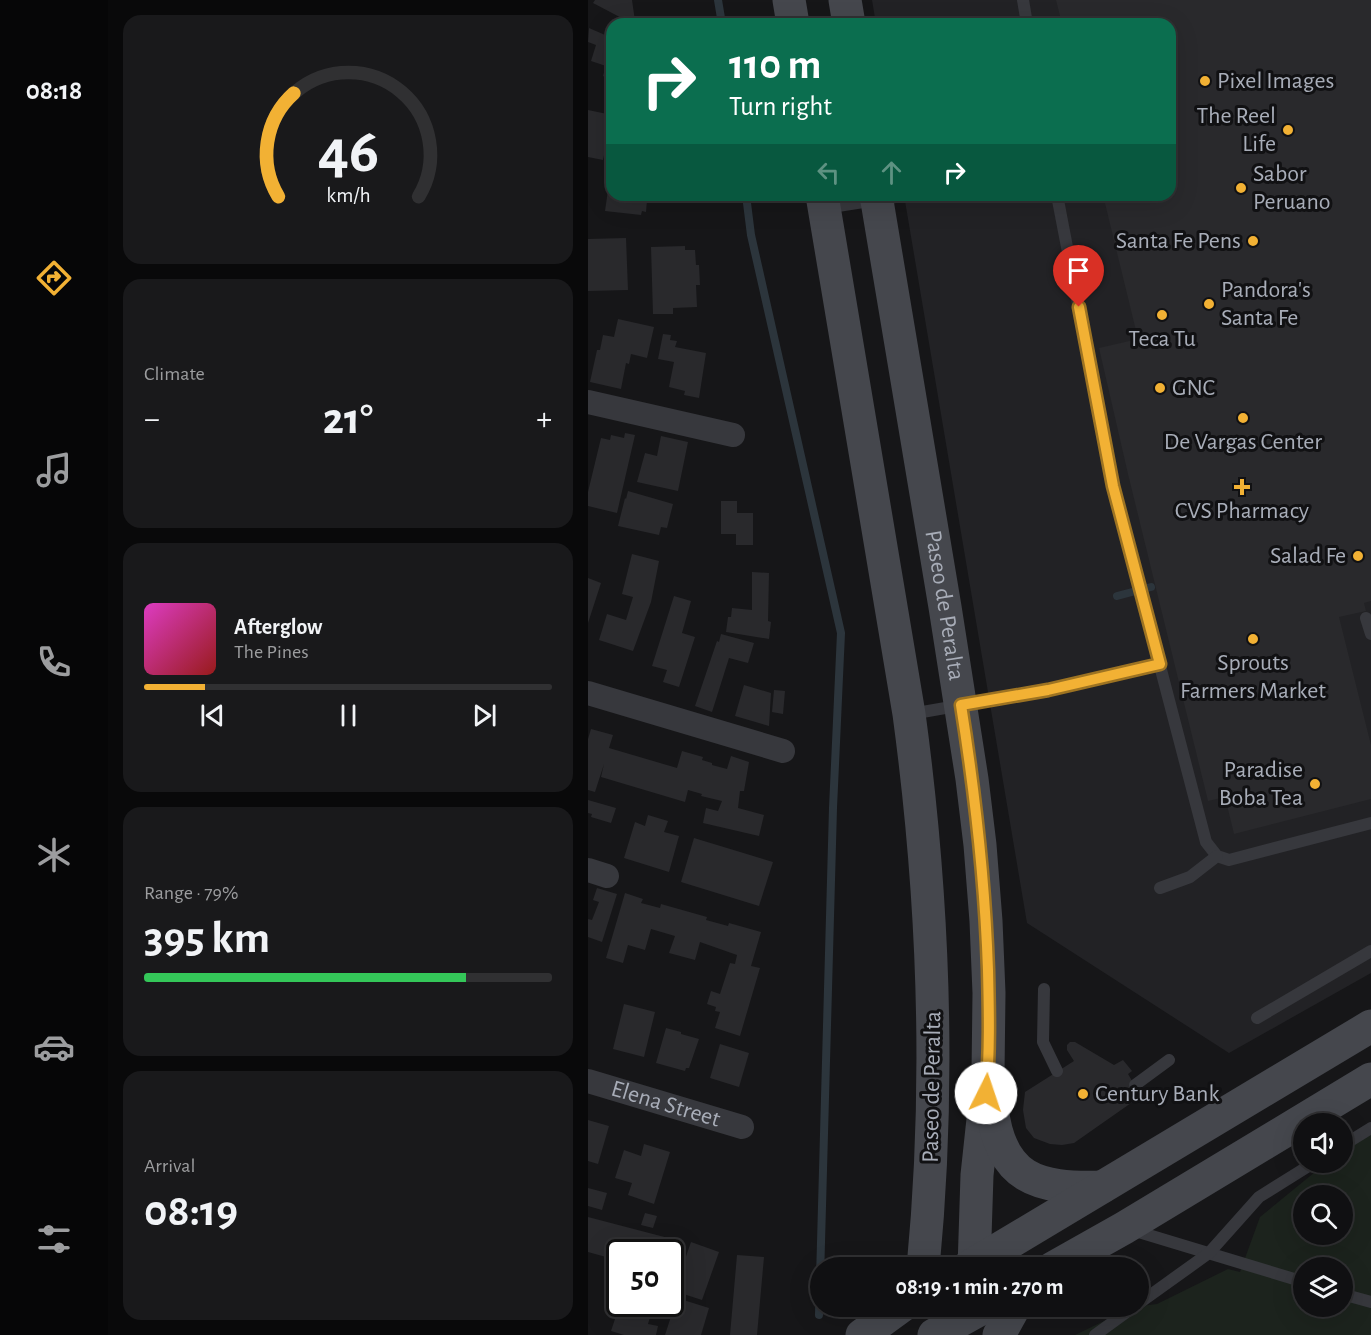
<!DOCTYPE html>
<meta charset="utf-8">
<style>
:root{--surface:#101012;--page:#19191b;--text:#f1f3f6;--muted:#9c9d9f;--line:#303032;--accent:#f2b134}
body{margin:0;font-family:"Alegreya Sans",sans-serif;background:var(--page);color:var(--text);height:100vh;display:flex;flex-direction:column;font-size:22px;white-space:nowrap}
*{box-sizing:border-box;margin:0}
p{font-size:20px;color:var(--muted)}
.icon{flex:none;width:33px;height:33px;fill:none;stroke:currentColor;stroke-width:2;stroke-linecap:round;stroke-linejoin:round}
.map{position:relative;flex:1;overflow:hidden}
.panel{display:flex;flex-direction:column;gap:15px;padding:15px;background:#09090a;width:480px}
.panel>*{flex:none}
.hud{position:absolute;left:18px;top:18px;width:570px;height:183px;border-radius:18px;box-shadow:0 6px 24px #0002,0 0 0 2px var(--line);background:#0b6e4f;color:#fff;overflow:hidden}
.buttons{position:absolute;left:705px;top:1113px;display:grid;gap:12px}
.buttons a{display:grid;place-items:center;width:60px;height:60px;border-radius:50%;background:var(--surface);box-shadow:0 6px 24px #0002,0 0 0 2px var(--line);font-size:30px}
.speed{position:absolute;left:18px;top:1239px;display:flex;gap:12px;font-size:30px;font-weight:700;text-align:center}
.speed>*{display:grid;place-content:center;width:78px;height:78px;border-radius:50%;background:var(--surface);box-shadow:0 6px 24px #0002,0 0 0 2px var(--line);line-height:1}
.speed .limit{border:3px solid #111;border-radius:9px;background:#fff;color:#111}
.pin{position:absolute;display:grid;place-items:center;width:51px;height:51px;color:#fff;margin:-62px -26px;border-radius:50% 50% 50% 0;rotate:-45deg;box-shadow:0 0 6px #0007}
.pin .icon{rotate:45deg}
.me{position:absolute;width:66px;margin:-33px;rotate:4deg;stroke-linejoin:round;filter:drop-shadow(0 0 4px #0008)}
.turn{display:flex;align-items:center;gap:21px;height:126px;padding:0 24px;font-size:27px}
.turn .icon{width:78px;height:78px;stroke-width:2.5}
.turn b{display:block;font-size:42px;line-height:51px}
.lanes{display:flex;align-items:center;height:57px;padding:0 24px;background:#0003;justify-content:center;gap:30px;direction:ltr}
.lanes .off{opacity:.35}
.big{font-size:45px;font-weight:600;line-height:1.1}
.panel .tile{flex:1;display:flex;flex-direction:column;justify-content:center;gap:9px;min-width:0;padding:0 21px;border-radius:18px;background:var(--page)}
.panel .dial{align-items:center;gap:0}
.dial svg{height:156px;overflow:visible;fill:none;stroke:var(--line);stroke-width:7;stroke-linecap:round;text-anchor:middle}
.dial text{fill:var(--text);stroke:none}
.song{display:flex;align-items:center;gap:18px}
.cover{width:72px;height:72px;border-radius:9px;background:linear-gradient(135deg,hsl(310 70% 55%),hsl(0 70% 35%))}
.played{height:6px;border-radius:3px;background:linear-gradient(90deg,var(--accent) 15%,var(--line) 15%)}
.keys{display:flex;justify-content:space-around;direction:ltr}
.heat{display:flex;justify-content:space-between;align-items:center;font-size:33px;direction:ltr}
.charge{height:9px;border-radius:4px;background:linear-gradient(90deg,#34c759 79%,var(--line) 0)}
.trip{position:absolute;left:222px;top:1257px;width:339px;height:60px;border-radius:30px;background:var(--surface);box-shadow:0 6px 24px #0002,0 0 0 2px var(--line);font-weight:600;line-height:60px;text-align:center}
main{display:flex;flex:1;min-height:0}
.tabs{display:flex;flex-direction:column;width:108px;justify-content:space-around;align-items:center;background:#060607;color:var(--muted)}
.tabs .icon{width:42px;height:42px}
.tabs .active{color:var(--accent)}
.tabs b{font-size:27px;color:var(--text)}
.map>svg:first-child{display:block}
.built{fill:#222225}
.green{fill:#1c231d;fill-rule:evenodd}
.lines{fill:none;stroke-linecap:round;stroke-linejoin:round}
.stream{stroke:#2c353c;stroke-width:8}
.building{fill:#29292c}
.service{stroke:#37383d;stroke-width:12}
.minor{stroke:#37383d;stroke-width:24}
.secondary{stroke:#45474d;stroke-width:33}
.route-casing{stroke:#9d7322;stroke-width:15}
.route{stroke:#f2b134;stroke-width:10}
.poi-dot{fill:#f2b134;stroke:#111113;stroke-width:2}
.labels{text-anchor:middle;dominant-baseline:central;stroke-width:6;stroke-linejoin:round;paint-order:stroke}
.poi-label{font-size:24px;fill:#a8adb8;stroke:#111113;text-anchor:start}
.street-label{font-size:24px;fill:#a8adb8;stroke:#111113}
</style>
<main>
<nav class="tabs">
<b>08:18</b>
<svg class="icon active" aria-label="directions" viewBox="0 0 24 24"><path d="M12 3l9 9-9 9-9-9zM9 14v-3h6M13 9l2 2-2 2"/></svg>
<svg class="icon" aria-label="music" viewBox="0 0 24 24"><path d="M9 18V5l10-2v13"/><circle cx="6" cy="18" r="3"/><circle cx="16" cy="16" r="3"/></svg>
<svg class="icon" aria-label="phone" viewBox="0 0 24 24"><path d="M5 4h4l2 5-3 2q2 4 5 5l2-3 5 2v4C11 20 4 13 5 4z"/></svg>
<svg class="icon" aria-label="climate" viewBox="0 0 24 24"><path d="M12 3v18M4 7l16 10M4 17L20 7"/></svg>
<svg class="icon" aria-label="car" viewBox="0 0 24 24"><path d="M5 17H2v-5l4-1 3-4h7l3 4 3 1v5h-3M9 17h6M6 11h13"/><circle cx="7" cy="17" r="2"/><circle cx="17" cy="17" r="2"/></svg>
<svg class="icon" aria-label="filters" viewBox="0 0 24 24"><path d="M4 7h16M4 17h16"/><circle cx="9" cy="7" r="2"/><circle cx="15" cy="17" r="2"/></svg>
</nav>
<section class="panel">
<div class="tile dial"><svg viewBox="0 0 100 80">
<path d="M14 69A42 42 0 1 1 86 69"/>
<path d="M14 69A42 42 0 0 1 22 16" stroke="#f2b134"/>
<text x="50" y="56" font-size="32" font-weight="700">46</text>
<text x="50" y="72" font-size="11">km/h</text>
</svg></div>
<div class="tile"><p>Climate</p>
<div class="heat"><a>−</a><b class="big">21°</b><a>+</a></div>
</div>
<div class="tile">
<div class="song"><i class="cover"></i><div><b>Afterglow</b><p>The Pines</p></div></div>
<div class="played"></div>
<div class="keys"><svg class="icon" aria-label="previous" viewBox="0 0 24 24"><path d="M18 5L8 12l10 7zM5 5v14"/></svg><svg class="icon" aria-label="pause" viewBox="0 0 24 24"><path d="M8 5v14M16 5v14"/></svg><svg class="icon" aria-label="next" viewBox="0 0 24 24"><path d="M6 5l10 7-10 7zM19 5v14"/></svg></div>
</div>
<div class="tile"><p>Range · 79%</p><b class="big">395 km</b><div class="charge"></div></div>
<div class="tile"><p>Arrival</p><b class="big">08:19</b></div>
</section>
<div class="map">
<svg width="783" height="1335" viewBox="0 0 783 1335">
<rect width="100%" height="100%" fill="#161618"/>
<path class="built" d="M284,0H783V973L641,1053L439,923L316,195H582V24H288Z"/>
<path class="green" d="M783,1126V1335H487L545,1307L569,1304L640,1269L652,1272L672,1217L738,1163L754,1162L755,1149ZM716,1196H754V1234H716ZM716,1268H754V1306H716Z"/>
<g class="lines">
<g class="stream">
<path d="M130,0L134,24"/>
<path d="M158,195L163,235L253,633L245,808L231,1315"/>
<path d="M529,596L563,587"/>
</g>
</g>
<g class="building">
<path d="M7,0H44L47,21L52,24H45L5,3Z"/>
<path d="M468,0H783V601L776,603L778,611L751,617L783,745V799L646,834L637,797L620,801L540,474L511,348L550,339L515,195H582V24H474Z"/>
<path d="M1,28L24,38V80L15,76L18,66L3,61L8,45L0,42Z"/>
<path d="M0,110L24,115L15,160L0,157Z"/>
<path d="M21,183H24V195H55V199L59,200L58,212L54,211L53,215L17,211Z"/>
<path d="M38,238L40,290L0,291V239Z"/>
<path d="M97,246V250H107L108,265H111L112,285H108L109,307L85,308V314H65L63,247Z"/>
<path d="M30,319L66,327L59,358L43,354L41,364L38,363L33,389L2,382L9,350H12L15,335L26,337Z"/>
<path d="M75,334L83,335L82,340L89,341L87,347L118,353L111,398L96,395L97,391L81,387L86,362L70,359Z"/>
<path d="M37,433L47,435L29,513L0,506V492L13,438L22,440L23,435L36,438Z"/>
<path d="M73,436L100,442L90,491L49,482L57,453L69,456Z"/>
<path d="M40,491L85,504L79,528L73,527L71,535L30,526L37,498L38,499Z"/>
<path d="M133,501H149V513H165V545H148V534H133Z"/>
<path d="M44,554L71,561L63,602L45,651L11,640L19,614L38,620L45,597L34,594Z"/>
<path d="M164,572L181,573L180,621L183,622L181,639L138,632L140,617H143L144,608L164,610Z"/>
<path d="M0,578L13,583L0,623Z"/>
<path d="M86,596L103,601L94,633L107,637L91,687L75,682L79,670L64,666Z"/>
<path d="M133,634L166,643L160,663L141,658L124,712L107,706L129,641L131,642Z"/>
<path d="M156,685L183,693L181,726L147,716Z"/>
<path d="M186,690L197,691L195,714L184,712Z"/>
<path d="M3,729L25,735L21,748L89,768L94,751L115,757L114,760L124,763V765L139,769L143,756L161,762L156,791H152L150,808L176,815L171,836L115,823L118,808L130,811L134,801L113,796L114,794L100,790L97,802L13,777L16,764L7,792L0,790V739Z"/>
<path d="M0,800L28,808L23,823L3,817L4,814L0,813Z"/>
<path d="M60,815L80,821L76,832L91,836L81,872L36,858L47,822L57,826Z"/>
<path d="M106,838L185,862L171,906L93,882Z"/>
<path d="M9,888L29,894L14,942L0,937V919L4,920L11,902L5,900Z"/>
<path d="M37,893L55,899L53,903L72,908L73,904L119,917L118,920L140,926L141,923L173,932L163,966L172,968L152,1036L127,1028L132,1012L127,1011L128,1007L119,1004L123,991L132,994L142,963L147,964L149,955L112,942L107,960L81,953L87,936L63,929L57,950L40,945L35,963L18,958Z"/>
<path d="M36,1004L67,1012L56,1057L25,1049Z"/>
<path d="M78,1028L93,1032V1034L111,1039L101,1068H98L97,1071L68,1063Z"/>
<path d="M482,1042H487L526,1065L535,1060L544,1071L540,1074L553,1096L486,1143L474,1145L462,1144L446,1138L438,1128L435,1110L437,1092L486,1061L479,1050V1045Z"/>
<path d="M132,1044L161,1053L151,1087L122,1078Z"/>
<path d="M0,1120L21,1126L10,1164L0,1161Z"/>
<path d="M56,1144L82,1152L66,1204L40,1195L44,1183L27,1178L36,1150L53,1156Z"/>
<path d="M0,1188L19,1193L14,1210L0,1206Z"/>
<path d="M57,1213L69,1216L65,1228L53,1225Z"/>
<path d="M0,1217L84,1239L80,1252H48L49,1250L22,1243L18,1257L0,1252Z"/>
<path d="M103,1242L131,1252L114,1300L86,1291Z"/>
<path d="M149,1255L176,1257L169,1335H142Z"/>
<path d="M89,1298L121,1308L113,1335H77Z"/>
<path d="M32,1304L63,1313L60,1324L70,1326L68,1335H36L23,1331Z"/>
</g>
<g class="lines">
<g class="service">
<path d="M435,0L439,24"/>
<path d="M469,195L525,486L618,842L629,856L641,860L783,823"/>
<path d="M237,208L320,195"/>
<path d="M778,618L783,634"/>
<path d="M323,714L460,690L572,664"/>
<path d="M572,888L602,877L629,856"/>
<path d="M456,989L455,1042L469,1071"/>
<path d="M669,1018L783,951"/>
<path d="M547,1085L581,1060"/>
<path d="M754,1146L783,1128"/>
<path d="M544,1230L716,1282"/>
<path d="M754,1294L783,1302"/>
<path d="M550,1304L621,1253L671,1197L727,1162"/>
<path d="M507,1335L547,1306"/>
</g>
<g class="minor">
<path d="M0,402L145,435"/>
<path d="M0,693L195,751"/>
<path d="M0,870L19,876"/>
<path id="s1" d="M0,1081L154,1127"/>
</g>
<g class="secondary">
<path d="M201,0L205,24"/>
<path d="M257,0L261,24"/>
<path d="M234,195L321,714C346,899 353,1082 335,1268"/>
<path id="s2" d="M288,195L357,607L384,779L392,845L398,921L401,993L400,1073L389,1175L386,1268"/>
<path d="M404,1107C412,1179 449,1189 514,1187"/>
<path d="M379,1268L783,1026"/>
<path d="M465,1268L536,1228L783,1079"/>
<path d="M274,1335L314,1306"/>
<path d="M346,1335L398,1306"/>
<path d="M411,1335L427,1306"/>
</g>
</g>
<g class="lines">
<g class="route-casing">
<path id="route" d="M398,1093C402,1053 401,1011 400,970C397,881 387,793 373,705L460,690L572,664L525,486L491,307"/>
</g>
<use href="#route" class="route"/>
</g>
<g class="poi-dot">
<circle cx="617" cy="81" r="6"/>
<circle cx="700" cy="130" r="6"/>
<circle cx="653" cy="188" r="6"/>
<circle cx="665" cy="241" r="6"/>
<circle cx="621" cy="304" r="6"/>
<circle cx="574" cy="315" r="6"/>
<circle cx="572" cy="388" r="6"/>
<circle cx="655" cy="418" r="6"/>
<path d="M651 478h6v6h6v6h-6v6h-6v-6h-6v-6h6z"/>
<circle cx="770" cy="556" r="6"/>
<circle cx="665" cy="639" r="6"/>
<circle cx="727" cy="784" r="6"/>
<circle cx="495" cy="1094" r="6"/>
</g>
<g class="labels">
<g class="poi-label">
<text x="629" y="81">Pixel Images</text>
<text x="688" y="116" text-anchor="end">The Reel<tspan x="688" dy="28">Life</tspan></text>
<text x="665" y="174">Sabor<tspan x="665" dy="28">Peruano</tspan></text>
<text x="653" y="241" text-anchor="end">Santa Fe Pens</text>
<text x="633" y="290">Pandora's<tspan x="633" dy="28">Santa Fe</tspan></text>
<text x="574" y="339" text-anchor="middle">Teca Tu</text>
<text x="584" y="388">GNC</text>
<text x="655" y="442" text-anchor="middle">De Vargas Center</text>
<text x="654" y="511" text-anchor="middle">CVS Pharmacy</text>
<text x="758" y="556" text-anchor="end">Salad Fe</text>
<text x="665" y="663" text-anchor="middle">Sprouts<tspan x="665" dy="28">Farmers Market</tspan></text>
<text x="715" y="770" text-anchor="end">Paradise<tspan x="715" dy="28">Boba Tea</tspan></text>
<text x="507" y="1094">Century Bank</text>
</g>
<g class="street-label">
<text stroke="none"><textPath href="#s2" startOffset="416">Paseo de Peralta</textPath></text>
<text transform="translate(344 1087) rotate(-89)">Paseo de Peralta</text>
<text stroke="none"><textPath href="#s1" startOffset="81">Elena Street</textPath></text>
</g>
</g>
</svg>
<div class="buttons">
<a><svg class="icon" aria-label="sound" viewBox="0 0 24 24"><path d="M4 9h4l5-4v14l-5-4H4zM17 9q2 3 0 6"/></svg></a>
<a><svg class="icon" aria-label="search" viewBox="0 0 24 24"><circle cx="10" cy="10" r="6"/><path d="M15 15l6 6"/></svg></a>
<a><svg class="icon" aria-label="layers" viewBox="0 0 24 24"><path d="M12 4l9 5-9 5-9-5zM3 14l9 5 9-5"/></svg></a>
</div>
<div class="speed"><div class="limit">50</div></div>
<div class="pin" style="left:491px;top:307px;background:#d93025"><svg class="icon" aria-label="arrive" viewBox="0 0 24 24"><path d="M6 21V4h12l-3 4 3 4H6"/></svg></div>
<svg class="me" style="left:398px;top:1093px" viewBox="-20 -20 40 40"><circle r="19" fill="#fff"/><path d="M0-13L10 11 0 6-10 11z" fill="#f2b134"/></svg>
<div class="trip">08:19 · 1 min · 270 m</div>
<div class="hud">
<div class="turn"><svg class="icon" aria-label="right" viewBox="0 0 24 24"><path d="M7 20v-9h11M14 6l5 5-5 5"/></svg><div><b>110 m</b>Turn right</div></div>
<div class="lanes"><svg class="icon off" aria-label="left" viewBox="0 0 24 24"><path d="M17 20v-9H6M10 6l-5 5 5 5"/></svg><svg class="icon off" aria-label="ahead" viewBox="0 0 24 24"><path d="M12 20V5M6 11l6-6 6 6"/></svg><svg class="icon" aria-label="right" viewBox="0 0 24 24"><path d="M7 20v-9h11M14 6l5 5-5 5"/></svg></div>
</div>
</div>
</main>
